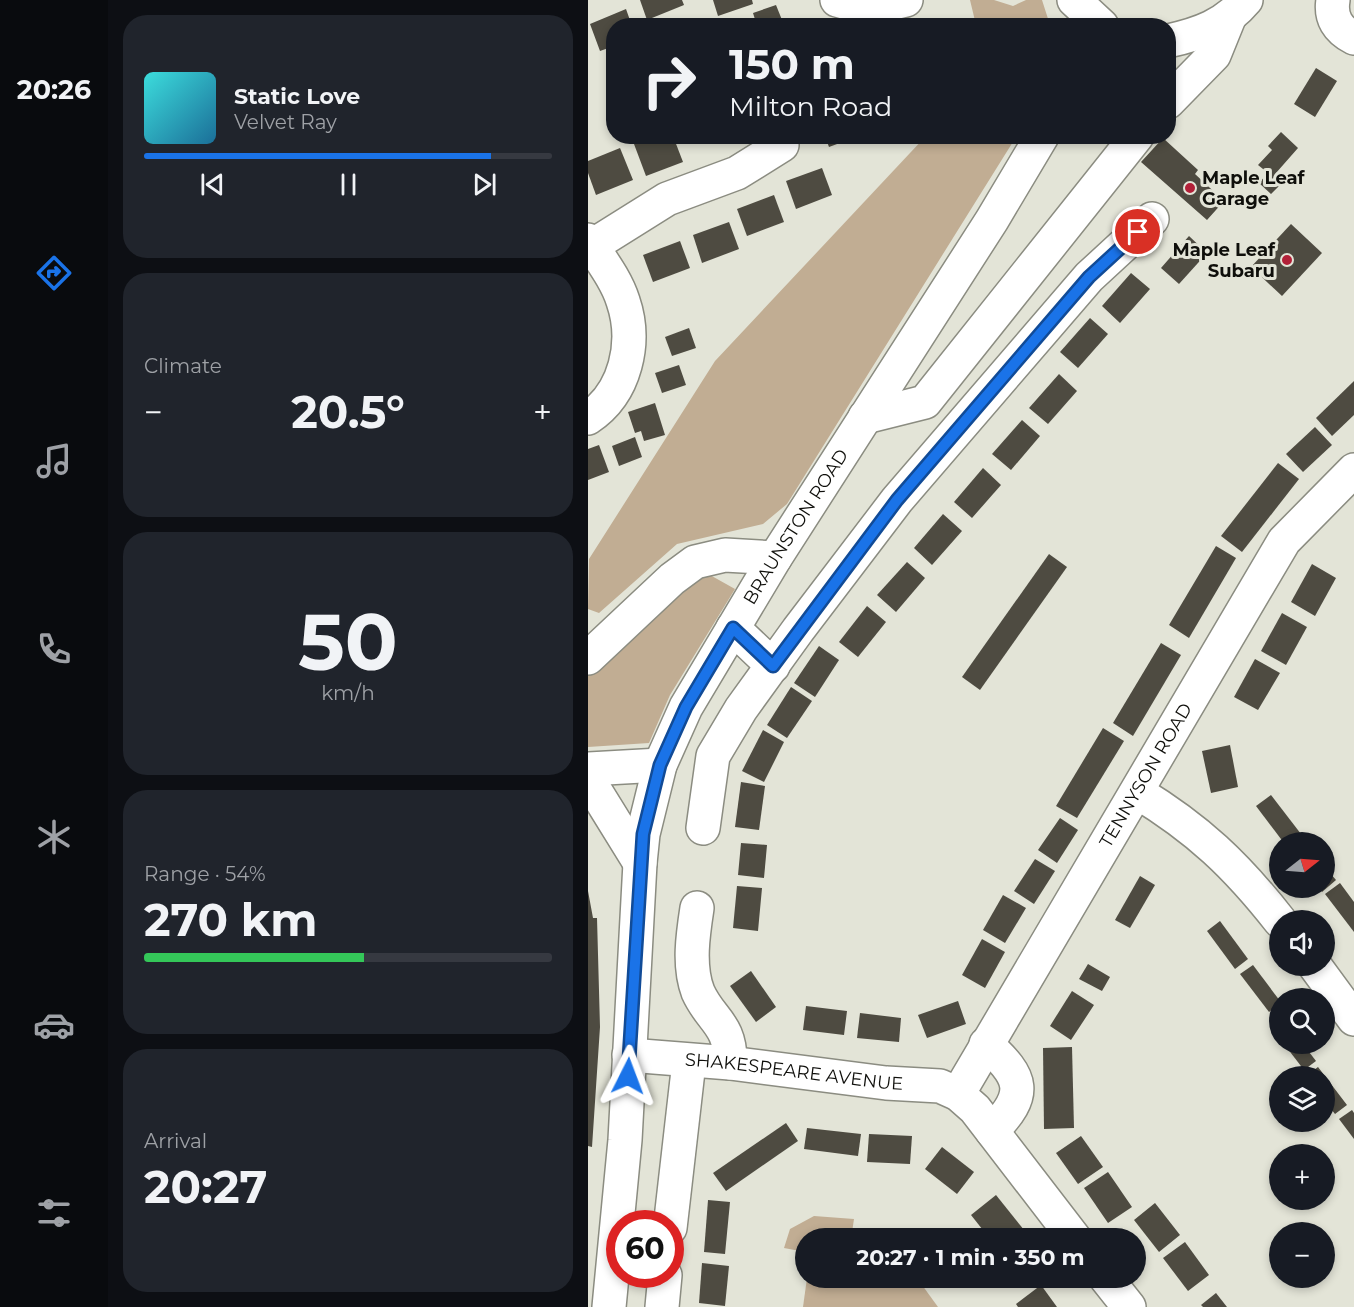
<!DOCTYPE html>
<meta charset="utf-8">
<style>
:root{--surface:#171b24;--page:#20242c;--text:#f1f3f6;--muted:#9ea1a6;--line:#363941;--accent:#1a73e8}
body{margin:0;font-family:Montserrat,sans-serif;background:var(--page);color:var(--text);height:100vh;display:flex;flex-direction:column;font-size:22px;white-space:nowrap}
*{box-sizing:border-box;margin:0}
p{font-size:20px;color:var(--muted)}
.icon{flex:none;width:33px;height:33px;fill:none;stroke:currentColor;stroke-width:2;stroke-linecap:round;stroke-linejoin:round}
.map{position:relative;flex:1;overflow:hidden}
.details{display:flex;flex-direction:column;gap:15px;padding:15px;background:#0d0f14;width:480px}
.details>*{flex:none}
.guide{position:absolute;left:18px;top:18px;width:570px;height:126px;border-radius:24px;box-shadow:0 3px 9px #0003;background:#171b24;color:var(--text);overflow:hidden}
.needle{width:39px;rotate:73deg}
.tools{position:absolute;left:681px;top:832px;display:grid;gap:12px}
.tools a{display:grid;place-items:center;width:66px;height:66px;border-radius:50%;background:var(--surface);box-shadow:0 3px 9px #0003;font-size:30px}
.speed{position:absolute;left:18px;top:1210px;display:flex;gap:12px;font-size:30px;font-weight:700;text-align:center}
.speed>*{display:grid;place-content:center;width:78px;height:78px;border-radius:50%;background:var(--surface);box-shadow:0 3px 9px #0003;line-height:1}
.speed .limit{border:9px solid #d22;background:#fff;color:#111}
.pin{position:absolute;display:grid;place-items:center;width:51px;height:51px;color:#fff;margin:-26px;border:3px solid #fff;border-radius:50%;box-shadow:0 2px 6px #0007}
.me{position:absolute;width:66px;margin:-33px;rotate:3deg;stroke-linejoin:round;filter:drop-shadow(0 0 4px #0008)}
.turn{display:flex;align-items:center;gap:21px;height:126px;padding:0 24px;font-size:27px}
.turn .icon{width:78px;height:78px;stroke-width:2.5}
.turn b{display:block;font-size:42px;line-height:51px}
.big{font-size:45px;font-weight:700;line-height:1.1}
.details .card{flex:1;display:flex;flex-direction:column;justify-content:center;gap:9px;min-width:0;padding:0 21px;border-radius:24px;background:var(--page)}
.details .dial{align-items:center;gap:0}
.dial b{font-size:78px;line-height:1}
.song{display:flex;align-items:center;gap:18px}
.cover{width:72px;height:72px;border-radius:9px;background:linear-gradient(135deg,hsl(180 70% 55%),hsl(200 70% 35%))}
.played{height:6px;border-radius:3px;background:linear-gradient(90deg,var(--accent) 85%,var(--line) 85%)}
.keys{display:flex;justify-content:space-around;direction:ltr}
.heat{display:flex;justify-content:space-between;align-items:center;font-size:33px;direction:ltr}
.charge{height:9px;border-radius:4px;background:linear-gradient(90deg,#34c759 54%,var(--line) 0)}
.trip{position:absolute;left:207px;top:1228px;width:351px;height:60px;border-radius:30px;background:var(--surface);box-shadow:0 3px 9px #0003;font-weight:700;line-height:60px;text-align:center}
main{display:flex;flex:1;min-height:0}
.tab-bar{display:flex;flex-direction:column;width:108px;justify-content:space-around;align-items:center;background:#090b0e;color:var(--muted)}
.tab-bar .icon{width:42px;height:42px}
.tab-bar .on{color:var(--accent)}
.tab-bar b{font-size:27px;color:var(--text)}
.map>svg:first-child{display:block}
.green{fill:#c1ad93}
.building{fill:#4e4b41}
.lines{fill:none;stroke-linecap:round;stroke-linejoin:round}
.minor-casing{stroke:#8b8c81;stroke-width:36}
.major-casing{stroke:#8b8c81;stroke-width:36}
.highway-casing{stroke:#8b8c81;stroke-width:36}
.minor{stroke:#fff;stroke-width:33}
.major{stroke:#fff;stroke-width:33}
.highway{stroke:#fff;stroke-width:33}
.route-casing{stroke:#114b97;stroke-width:15}
.route{stroke:#1a73e8;stroke-width:10}
.poi-dot{fill:#b22038;stroke:#e3e4d7;stroke-width:2}
.labels{text-anchor:middle;dominant-baseline:central;stroke-width:6;stroke-linejoin:round;paint-order:stroke}
.poi-label{font-size:18px;font-weight:bold;fill:#0f0f0b;stroke:#e3e4d7;text-anchor:start}
.street-label{font-size:18px;fill:#0f0f0b;stroke:#e3e4d7}
</style>
<main>
<nav class="tab-bar">
<b>20:26</b>
<svg class="icon on" aria-label="directions" viewBox="0 0 24 24"><path d="M12 3l9 9-9 9-9-9zM9 14v-3h6M13 9l2 2-2 2"/></svg>
<svg class="icon" aria-label="music" viewBox="0 0 24 24"><path d="M9 18V5l10-2v13"/><circle cx="6" cy="18" r="3"/><circle cx="16" cy="16" r="3"/></svg>
<svg class="icon" aria-label="phone" viewBox="0 0 24 24"><path d="M5 4h4l2 5-3 2q2 4 5 5l2-3 5 2v4C11 20 4 13 5 4z"/></svg>
<svg class="icon" aria-label="climate" viewBox="0 0 24 24"><path d="M12 3v18M4 7l16 10M4 17L20 7"/></svg>
<svg class="icon" aria-label="car" viewBox="0 0 24 24"><path d="M5 17H2v-5l4-1 3-4h7l3 4 3 1v5h-3M9 17h6M6 11h13"/><circle cx="7" cy="17" r="2"/><circle cx="17" cy="17" r="2"/></svg>
<svg class="icon" aria-label="filters" viewBox="0 0 24 24"><path d="M4 7h16M4 17h16"/><circle cx="9" cy="7" r="2"/><circle cx="15" cy="17" r="2"/></svg>
</nav>
<section class="details">
<div class="card">
<div class="song"><i class="cover"></i><div><b>Static Love</b><p>Velvet Ray</p></div></div>
<div class="played"></div>
<div class="keys"><svg class="icon" aria-label="previous" viewBox="0 0 24 24"><path d="M18 5L8 12l10 7zM5 5v14"/></svg><svg class="icon" aria-label="pause" viewBox="0 0 24 24"><path d="M8 5v14M16 5v14"/></svg><svg class="icon" aria-label="next" viewBox="0 0 24 24"><path d="M6 5l10 7-10 7zM19 5v14"/></svg></div>
</div>
<div class="card"><p>Climate</p>
<div class="heat"><a>−</a><b class="big">20.5°</b><a>+</a></div>
</div>
<div class="card dial"><b>50</b><p>km/h</p></div>
<div class="card"><p>Range · 54%</p><b class="big">270 km</b><div class="charge"></div></div>
<div class="card"><p>Arrival</p><b class="big">20:27</b></div>
</section>
<div class="map">
<svg width="766" height="1307" viewBox="0 0 766 1307">
<rect width="100%" height="100%" fill="#e3e4d7"/>
<g class="green">
<path d="M382,0H406L425,6L438,0H454L462,25H388Z"/>
<path d="M337,137H428L199,504L175,524L89,544L11,613L0,609L1,559L127,361Z"/>
<path d="M122,575L147,589L82,695L61,743L0,747V670L97,580Z"/>
<path d="M226,1216L266,1219L263,1239H218L217,1252L196,1248L202,1229Z"/>
<path d="M219,1278H329L350,1307H215Z"/>
</g>
<g class="building">
<path d="M52,0H94L96,5L59,20Z"/>
<path d="M125,0H164L165,4L130,16Z"/>
<path d="M188,5L196,25L169,26L165,13Z"/>
<path d="M38,9L44,26H26V46L12,51L2,24Z"/>
<path d="M728,68L749,81L727,117L706,104Z"/>
<path d="M693,132L710,148L688,173L696,181L683,194L671,183L680,173L670,165L684,150L680,146Z"/>
<path d="M65,136H85L95,162L58,176L46,144Z"/>
<path d="M237,136H268V137L241,147Z"/>
<path d="M575,138L610,170L607,174L636,201L619,220L553,162Z"/>
<path d="M32,148L45,180L8,195L0,173V161Z"/>
<path d="M234,168L244,195L208,209L198,181Z"/>
<path d="M186,195L196,222L159,236L149,209Z"/>
<path d="M141,222L151,249L114,263L105,235Z"/>
<path d="M703,224L734,253L694,296L663,267Z"/>
<path d="M601,236L619,253L591,284L573,268Z"/>
<path d="M92,241L102,268L65,282L55,255Z"/>
<path d="M543,273L562,289L532,323L514,306Z"/>
<path d="M502,318L520,334L490,368L472,352Z"/>
<path d="M101,328L108,348L84,356L77,337Z"/>
<path d="M91,365L98,385L74,393L67,373Z"/>
<path d="M471,374L489,391L460,424L441,408Z"/>
<path d="M766,381V415L744,436L728,418Z"/>
<path d="M67,403L77,435L56,441L53,431L47,433L40,412Z"/>
<path d="M434,420L452,436L423,470L404,454Z"/>
<path d="M727,427L744,445L715,472L698,454Z"/>
<path d="M47,437L54,457L31,466L24,446Z"/>
<path d="M11,445L21,472L0,480V449Z"/>
<path d="M690,463L711,479L654,552L633,536Z"/>
<path d="M395,468L413,485L384,518L366,502Z"/>
<path d="M355,514L374,531L344,565L326,548Z"/>
<path d="M628,546L648,558L601,638L581,625Z"/>
<path d="M461,554L479,567L392,690L374,677Z"/>
<path d="M319,562L337,578L308,612L289,595Z"/>
<path d="M724,564L748,578L727,616L703,602Z"/>
<path d="M279,606L298,622L270,657L251,642Z"/>
<path d="M694,613L719,627L698,665L673,651Z"/>
<path d="M573,643L593,655L545,736L525,723Z"/>
<path d="M231,646L251,660L227,697L206,683Z"/>
<path d="M667,659L692,673L670,710L646,697Z"/>
<path d="M203,687L224,701L199,738L179,725Z"/>
<path d="M515,728L536,741L489,818L468,806Z"/>
<path d="M175,730L196,742L176,782L154,771Z"/>
<path d="M642,745L650,787L623,793L614,751Z"/>
<path d="M153,782L177,786L171,830L147,827Z"/>
<path d="M683,795L713,834L701,843H696L668,806Z"/>
<path d="M472,818L490,830L469,863L450,850Z"/>
<path d="M153,843L179,845L176,878L150,875Z"/>
<path d="M447,859L467,871L446,904L426,891Z"/>
<path d="M736,866L748,880L734,892L731,888H736Z"/>
<path d="M552,876L567,885L542,928L527,920Z"/>
<path d="M752,883L766,902V932L737,894Z"/>
<path d="M149,886L174,888L170,931L145,928Z"/>
<path d="M0,891L5,918H9L12,1027L4,1147L0,1146Z"/>
<path d="M415,895L438,908L417,943L395,930Z"/>
<path d="M632,921L660,959L647,969L619,931Z"/>
<path d="M394,939L417,952L397,988L374,975Z"/>
<path d="M500,964L522,977L514,991L491,979Z"/>
<path d="M665,965L692,1001V1004L681,1012L652,974Z"/>
<path d="M163,971L188,1007L168,1022L142,986Z"/>
<path d="M484,991L506,1005L483,1040L462,1026Z"/>
<path d="M370,1001L378,1024L339,1038L330,1015Z"/>
<path d="M218,1006L259,1011L256,1035L215,1030Z"/>
<path d="M272,1013L313,1018L311,1042L269,1038Z"/>
<path d="M696,1044H715L728,1061L716,1070Z"/>
<path d="M484,1047L486,1128L456,1129L455,1048Z"/>
<path d="M730,1067L759,1105L747,1114L736,1100V1077L718,1076Z"/>
<path d="M764,1110L766,1113V1139L751,1119Z"/>
<path d="M198,1123L210,1141L138,1191L125,1173Z"/>
<path d="M219,1128L273,1134L270,1156L216,1149Z"/>
<path d="M281,1134L324,1136L322,1164L279,1162Z"/>
<path d="M493,1136L515,1167L490,1184L468,1153Z"/>
<path d="M354,1147L386,1172L369,1194L337,1169Z"/>
<path d="M520,1172L544,1207L520,1223L496,1188Z"/>
<path d="M408,1195L436,1230L425,1239H402L383,1215Z"/>
<path d="M120,1200L142,1202L137,1254L116,1252Z"/>
<path d="M567,1203L592,1235L571,1252L546,1220Z"/>
<path d="M597,1242L621,1275L600,1291L575,1258Z"/>
<path d="M114,1263L141,1266L137,1306L111,1303Z"/>
<path d="M434,1278H452L441,1287Z"/>
<path d="M453,1285L469,1307H430L428,1304Z"/>
<path d="M628,1293L639,1307H615L613,1305Z"/>
</g>
<g class="lines">
<g class="minor-casing">
<g id="minor">
<path d="M249,0L281,9L318,0"/>
<path d="M745,0C742,18 750,30 766,38"/>
<path d="M580,102L626,55L641,18"/>
<path d="M0,240C12,259 28,279 35,301C49,342 38,393 0,418"/>
<path d="M4,246L79,199L149,173L194,145"/>
<path d="M277,417L337,402L549,136"/>
<path d="M145,628L185,666"/>
<path d="M0,658L84,579L107,562L137,555L187,558"/>
<path d="M0,769L72,765"/>
<path d="M0,779L52,863"/>
<path d="M549,792C610,829 648,865 692,921"/>
<path d="M115,828L125,756L153,709L210,630L309,500L501,277L564,219"/>
<path d="M109,908C105,934 100,966 110,992C123,1021 143,1024 142,1063"/>
<path d="M727,966L766,1019"/>
<path d="M398,1044C436,1078 440,1094 404,1131"/>
<path id="s1" d="M41,1055L142,1063L298,1083L352,1086L370,1094L387,1109L487,1239"/>
<path id="s2" d="M370,1094L696,541L766,470"/>
<path d="M82,1228L101,1062"/>
<path d="M518,1278L541,1307"/>
<path d="M74,1307L77,1275"/>
</g>
</g>
<g class="major-casing">
<g id="major">
<path id="s3" d="M21,1307L37,1140L52,863L55,834L72,765L98,707L187,558L404,220L454,136"/>
</g>
</g>
<g class="highway-casing">
<g id="highway">
<path d="M486,0L514,26"/>
<path d="M580,41C612,34 637,25 658,0"/>
</g>
</g>
<use href="#minor" class="minor"/>
<use href="#major" class="major"/>
<use href="#highway" class="highway"/>
</g>
<g class="lines">
<g class="route-casing">
<path id="route" d="M40,1076L55,834L72,765L98,707L145,628L185,666L309,500L501,277L550,232"/>
</g>
<use href="#route" class="route"/>
</g>
<g class="poi-dot">
<circle cx="602" cy="188" r="6"/>
<circle cx="699" cy="260" r="6"/>
</g>
<g class="labels">
<g class="poi-label">
<text x="614" y="178">Maple Leaf<tspan x="614" dy="21">Garage</tspan></text>
<text x="687" y="250" text-anchor="end">Maple Leaf<tspan x="687" dy="21">Subaru</tspan></text>
</g>
<g class="street-label">
<text stroke="none"><textPath href="#s3" startOffset="820">BRAUNSTON ROAD</textPath></text>
<text stroke="none"><textPath href="#s2" startOffset="370">TENNYSON ROAD</textPath></text>
<text stroke="none"><textPath href="#s1" startOffset="166">SHAKESPEARE AVENUE</textPath></text>
</g>
</g>
</svg>
<div class="tools">
<a><svg class="needle" viewBox="-14 -14 28 28"><path d="M0-13l5 13h-10z" fill="#e53935"/><path d="M0 13l5-13h-10z" fill="#9ea1a6"/></svg></a>
<a><svg class="icon" aria-label="sound" viewBox="0 0 24 24"><path d="M4 9h4l5-4v14l-5-4H4zM17 9q2 3 0 6"/></svg></a>
<a><svg class="icon" aria-label="search" viewBox="0 0 24 24"><circle cx="10" cy="10" r="6"/><path d="M15 15l6 6"/></svg></a>
<a><svg class="icon" aria-label="layers" viewBox="0 0 24 24"><path d="M12 4l9 5-9 5-9-5zM3 14l9 5 9-5"/></svg></a>
<a>+</a>
<a>−</a>
</div>
<div class="speed"><div class="limit">60</div></div>
<div class="pin" style="left:550px;top:232px;background:#d93025"><svg class="icon" aria-label="arrive" viewBox="0 0 24 24"><path d="M6 21V4h12l-3 4 3 4H6"/></svg></div>
<svg class="me" style="left:40px;top:1076px" viewBox="-20 -20 40 40"><path d="M0-17L14 15 0 8-14 15z" fill="#1a73e8" stroke="#fff" stroke-width="4"/></svg>
<div class="trip">20:27 · 1 min · 350 m</div>
<div class="guide">
<div class="turn"><svg class="icon" aria-label="right" viewBox="0 0 24 24"><path d="M7 20v-9h11M14 6l5 5-5 5"/></svg><div><b>150 m</b>Milton Road</div></div>
</div>
</div>
</main>
